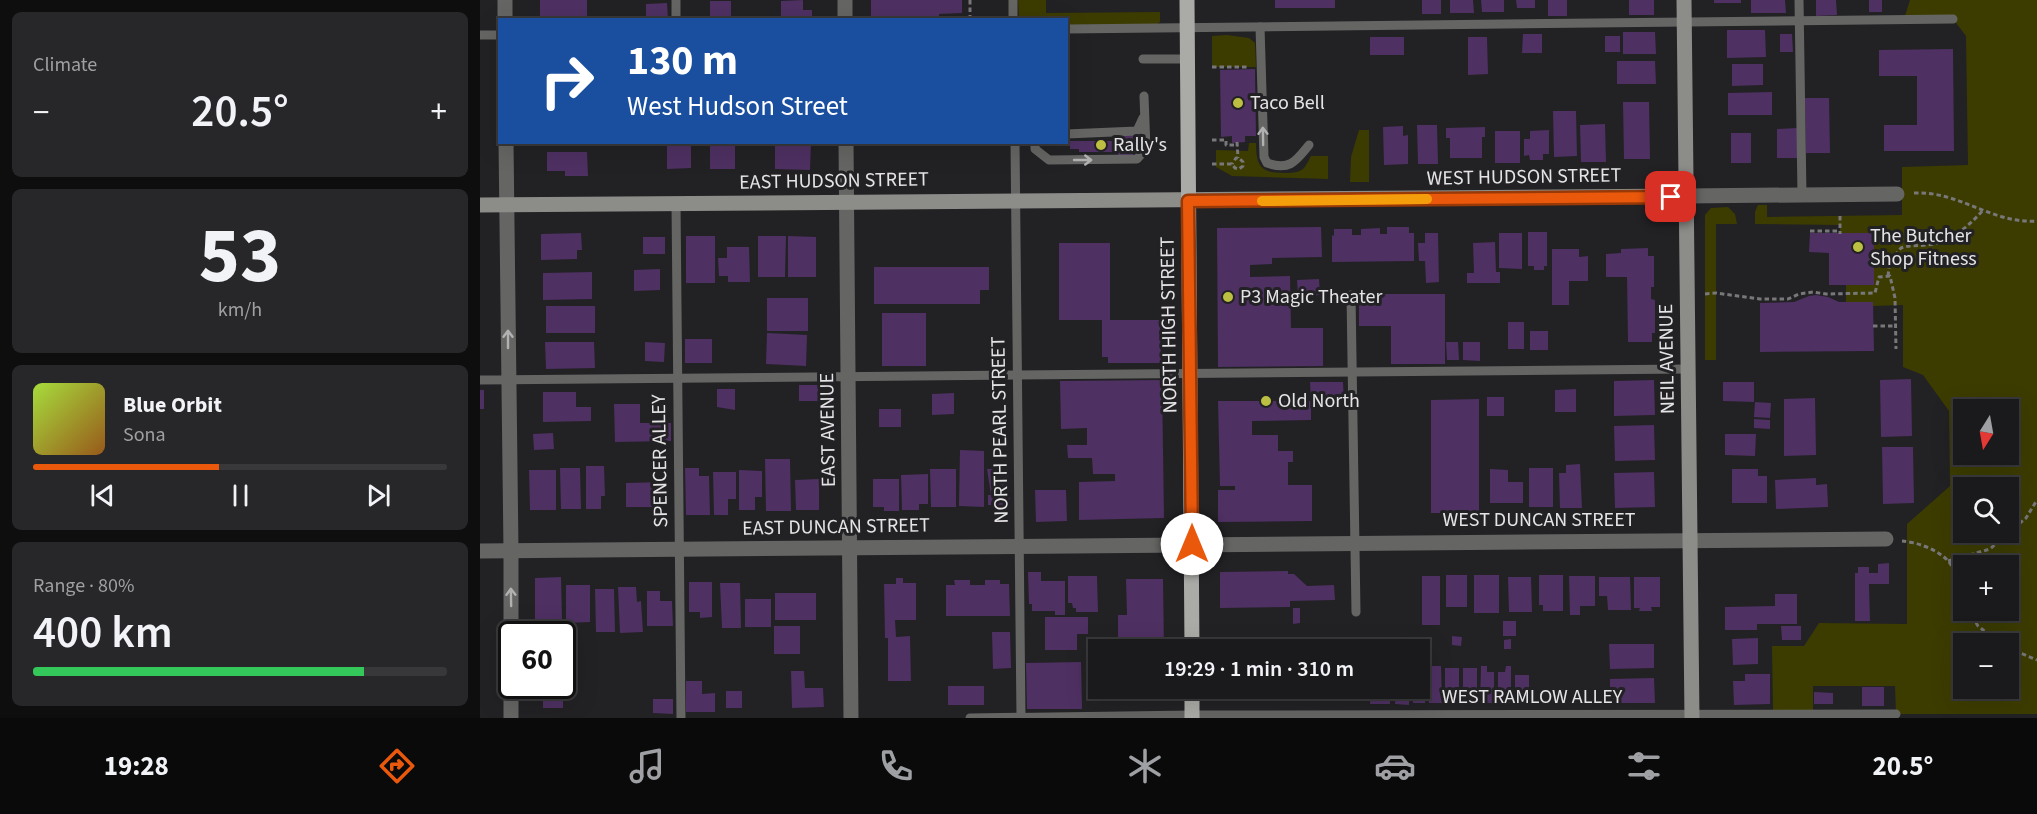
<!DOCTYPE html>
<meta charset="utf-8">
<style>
:root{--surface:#1a191b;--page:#272628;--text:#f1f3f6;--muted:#9fa0a3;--line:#38383a;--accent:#ea580c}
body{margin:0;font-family:"Source Sans 3",sans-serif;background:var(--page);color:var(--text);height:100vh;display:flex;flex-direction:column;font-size:22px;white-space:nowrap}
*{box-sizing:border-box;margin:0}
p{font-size:20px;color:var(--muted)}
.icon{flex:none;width:33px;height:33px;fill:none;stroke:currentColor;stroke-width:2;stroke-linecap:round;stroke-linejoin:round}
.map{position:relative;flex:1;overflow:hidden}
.sheet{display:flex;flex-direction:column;gap:12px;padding:12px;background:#0e0e0f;width:480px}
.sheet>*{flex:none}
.guide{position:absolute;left:18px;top:18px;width:570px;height:126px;border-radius:0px;box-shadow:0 6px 24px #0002,0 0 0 2px var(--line);background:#1a4fa0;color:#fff;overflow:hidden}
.needle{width:39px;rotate:191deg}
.controls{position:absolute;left:1473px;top:399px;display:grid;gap:12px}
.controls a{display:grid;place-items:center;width:66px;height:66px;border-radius:0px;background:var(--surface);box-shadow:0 6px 24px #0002,0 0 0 2px var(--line);font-size:30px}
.speed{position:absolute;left:18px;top:621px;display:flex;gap:12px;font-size:30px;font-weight:700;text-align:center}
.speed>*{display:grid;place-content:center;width:78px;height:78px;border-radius:50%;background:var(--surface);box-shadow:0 6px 24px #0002,0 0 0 2px var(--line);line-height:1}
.speed .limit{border:3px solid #111;border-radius:9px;background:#fff;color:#111}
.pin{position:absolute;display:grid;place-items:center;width:51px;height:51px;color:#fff;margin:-26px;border-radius:12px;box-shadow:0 3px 9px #0006}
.me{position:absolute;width:66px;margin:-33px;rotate:0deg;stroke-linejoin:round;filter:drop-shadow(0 0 4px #0008)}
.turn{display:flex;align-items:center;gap:21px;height:126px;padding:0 30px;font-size:27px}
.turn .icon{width:78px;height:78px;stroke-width:2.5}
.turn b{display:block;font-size:42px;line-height:51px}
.big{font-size:45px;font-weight:600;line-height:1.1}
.sheet .tile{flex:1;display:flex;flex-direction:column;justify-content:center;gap:9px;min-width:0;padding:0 21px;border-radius:9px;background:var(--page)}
.sheet .dial{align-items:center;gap:0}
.dial b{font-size:78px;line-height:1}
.song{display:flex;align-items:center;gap:18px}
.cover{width:72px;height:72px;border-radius:9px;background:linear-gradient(135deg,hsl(80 70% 55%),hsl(30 70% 35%))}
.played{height:6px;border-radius:3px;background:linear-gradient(90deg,var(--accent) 45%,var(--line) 45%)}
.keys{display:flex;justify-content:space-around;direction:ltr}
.heat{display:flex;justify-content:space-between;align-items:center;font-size:33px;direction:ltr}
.charge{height:9px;border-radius:4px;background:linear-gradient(90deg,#34c759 80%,var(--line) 0)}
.trip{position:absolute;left:608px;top:639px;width:342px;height:60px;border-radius:0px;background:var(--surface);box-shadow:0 6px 24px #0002,0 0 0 2px var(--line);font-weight:600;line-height:60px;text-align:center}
.tabs{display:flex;height:96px;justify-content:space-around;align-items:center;background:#0a0a0b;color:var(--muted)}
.tabs .icon{width:42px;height:42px}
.tabs .selected{color:var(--accent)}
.tabs b{font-size:27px;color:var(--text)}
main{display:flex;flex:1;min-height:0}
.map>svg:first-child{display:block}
.green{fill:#3c3c01;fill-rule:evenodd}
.building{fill:#4e3062}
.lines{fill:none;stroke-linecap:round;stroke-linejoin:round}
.path{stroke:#78777a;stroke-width:3;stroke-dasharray:4.5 3;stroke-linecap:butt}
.lane{stroke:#656664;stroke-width:9}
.street{stroke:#656664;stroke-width:15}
.secondary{stroke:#8c8d89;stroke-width:15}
.primary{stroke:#aaaba7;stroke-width:15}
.oneway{stroke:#b2b1b2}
.route-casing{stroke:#983908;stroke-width:15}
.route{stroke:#ea580c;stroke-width:10}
.slow{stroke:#f59e0b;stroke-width:10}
.poi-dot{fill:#bdbf43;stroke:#222124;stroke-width:2}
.labels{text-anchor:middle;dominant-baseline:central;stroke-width:6;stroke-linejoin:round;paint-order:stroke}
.poi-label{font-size:20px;fill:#e5e3e6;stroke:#222124;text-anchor:start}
.street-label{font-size:20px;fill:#e5e3e6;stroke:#222124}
</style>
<main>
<section class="sheet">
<div class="tile"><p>Climate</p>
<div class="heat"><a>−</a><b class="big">20.5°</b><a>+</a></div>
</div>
<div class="tile dial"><b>53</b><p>km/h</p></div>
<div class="tile">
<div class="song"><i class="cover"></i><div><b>Blue Orbit</b><p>Sona</p></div></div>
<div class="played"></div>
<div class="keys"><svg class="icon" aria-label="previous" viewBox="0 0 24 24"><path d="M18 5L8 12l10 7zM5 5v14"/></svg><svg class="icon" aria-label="pause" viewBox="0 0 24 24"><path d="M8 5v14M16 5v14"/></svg><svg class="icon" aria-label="next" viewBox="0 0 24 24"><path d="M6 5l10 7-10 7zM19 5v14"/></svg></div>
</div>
<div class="tile"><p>Range · 80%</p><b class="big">400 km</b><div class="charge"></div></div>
</section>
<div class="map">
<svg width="1557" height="718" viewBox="0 0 1557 718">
<rect width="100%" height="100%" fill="#222124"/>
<g class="green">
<path d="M538,0H566V13L680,12V22L677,24L587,25L586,20L539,19Z"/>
<path d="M1430,0H1557V714H1416L1415,686H1333V710H1293L1292,646H1324L1339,623L1427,624V524L1470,486L1469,411L1443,375L1423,367V305L1393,306V302H1366V285H1394V234H1360V225L1275,224V212L1278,205H1287V217L1422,215V167L1488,165L1486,36L1473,19H1424ZM1484,410H1528V454H1484ZM1484,488H1528V532H1484ZM1484,566H1528V610H1484ZM1484,644H1528V688H1484Z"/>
<path d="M747,35L769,38L775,43L776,67H732V36Z"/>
<path d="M879,130H889V182H870L871,157Z"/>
<path d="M769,143H776C776,166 781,173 804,173C810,173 818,173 823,169C826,166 829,160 831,156H848V179L752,176L736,167V150L768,151Z"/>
<path d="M1248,207L1255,214L1257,224H1236V360H1225V215L1231,208Z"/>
</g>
<g class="building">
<rect x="60" y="0" width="47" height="20"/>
<path d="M323,0V10H332V20H301V1Z"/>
<path d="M391,0H482V13L459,14V18H391Z"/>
<rect x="795" y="0" width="60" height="8"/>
<rect x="942" y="0" width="19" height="14"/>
<path d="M970,0H993L994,13H970Z"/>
<path d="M1001,0H1024V12H1002Z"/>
<path d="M1036,0H1055V8H1037Z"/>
<rect x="1068" y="0" width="19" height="16"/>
<rect x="1149" y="0" width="25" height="15"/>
<rect x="1234" y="0" width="27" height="3"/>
<path d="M1271,0H1305L1306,13H1271Z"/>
<path d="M1336,0H1356L1357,15L1336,16Z"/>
<rect x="1389" y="0" width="13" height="12"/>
<rect x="230" y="1" width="21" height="18"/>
<path d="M187,3L188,20H166V4Z"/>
<path d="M1247,30H1285L1286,57L1247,58Z"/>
<path d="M1143,32H1175L1176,54H1143Z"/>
<path d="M1043,34H1062V53H1042Z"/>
<path d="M1300,34H1312L1313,52H1300Z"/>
<rect x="1125" y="36" width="15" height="16"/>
<rect x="890" y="37" width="34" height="18"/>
<path d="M988,37H1007L1008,74L988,75Z"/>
<path d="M1473,49L1474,151H1404V125H1437V76H1399V50Z"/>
<path d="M1137,61H1175L1176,84H1137Z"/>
<path d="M1252,64H1283V85L1252,86Z"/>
<path d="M775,69L776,136H765V142L752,143V136L741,137L740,70Z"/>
<path d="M1292,92V115H1248V93Z"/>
<path d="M1325,98H1349L1350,153H1326Z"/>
<path d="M1143,102H1169L1170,159H1144Z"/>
<path d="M1073,111H1096L1097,156L1074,157Z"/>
<path d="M1125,124L1126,162H1101L1100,125Z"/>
<path d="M937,125H957L958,164H938Z"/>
<path d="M923,126V136L928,135V164L904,165L903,127Z"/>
<path d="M1005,127V137H1002V158H970V138H966V128Z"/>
<path d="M1317,128V158H1297V129Z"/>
<path d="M1069,130V154H1063V160H1050L1049,155L1044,156V139H1050V131Z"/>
<rect x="1015" y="131" width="25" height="32"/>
<rect x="1251" y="133" width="20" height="30"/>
<path d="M653,134V156H638V152H599V149H590V141H638L637,135Z"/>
<path d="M187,142H211V168L187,169Z"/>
<rect x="230" y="142" width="25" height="27"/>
<path d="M295,142H331L330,170L295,169Z"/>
<path d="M67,152H107L108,176H85V171H67Z"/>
<path d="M841,227L842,257L792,258V264L770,265V277L810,276L811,328H843V366L738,367L737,228Z"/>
<path d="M907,227H929V233H934V261L852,262V235L854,236V229H872V235H881V229L900,228V234H907Z"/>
<path d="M1048,232H1067V266H1064V270H1054V266H1048Z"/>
<path d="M101,233L102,250H97V259L61,260V234Z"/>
<path d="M945,233H958L959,282L946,283L945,261H939L938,243H945Z"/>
<path d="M1019,233H1042V269L1019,268Z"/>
<path d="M1330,233H1394V285H1349V253L1329,252Z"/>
<rect x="206" y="236" width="29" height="47"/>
<path d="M278,236H306L305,277H278Z"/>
<path d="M308,236L336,237V277H308Z"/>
<rect x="163" y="237" width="22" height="17"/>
<path d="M1015,242L1016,272H1020V283H987V273H994L993,243Z"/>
<path d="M579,243H630V320H680L681,363H628V357H622V320H579Z"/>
<path d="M247,247H269L270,282H248V276H239L238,258H247Z"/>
<path d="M1168,248V256H1174V287H1171V299L1175,300V333H1172V342H1148L1147,277H1126V254L1141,253V249Z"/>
<path d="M1072,249H1099V257L1108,256V281H1089V305H1072Z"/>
<path d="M394,267H509V290H500V304H394Z"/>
<path d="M180,269V290L154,291V270Z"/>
<path d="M112,272V299L63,300V273Z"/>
<path d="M839,279L840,295L818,296L817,280Z"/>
<path d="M879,294H965V364H911V326H879Z"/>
<path d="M1336,295L1348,297L1359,302H1393L1394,351L1280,352V303L1314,302L1329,296Z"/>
<rect x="287" y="298" width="41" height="33"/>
<rect x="66" y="306" width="49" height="27"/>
<rect x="402" y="313" width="44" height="53"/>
<rect x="1028" y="322" width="16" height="27"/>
<rect x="1050" y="331" width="18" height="19"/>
<path d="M287,333L327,335L326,366L286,364Z"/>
<rect x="205" y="339" width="27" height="24"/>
<path d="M65,342H114L115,368L66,369Z"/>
<path d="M165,342L185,343L184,362L165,361Z"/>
<path d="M966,342H978L979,360H967Z"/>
<path d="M983,342H1000V361L983,360Z"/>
<path d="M1431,379L1432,436L1401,437L1400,380Z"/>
<path d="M682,380L684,518L599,520V482L635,481V474H613L612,458H588L587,445H607V428L581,429L580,381Z"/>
<path d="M1174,380L1175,415L1134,416V381Z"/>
<path d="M830,382H863L864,401H831Z"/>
<path d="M1243,382H1274V402L1243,401Z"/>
<rect x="319" y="385" width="19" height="16"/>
<path d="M237,389H255V410L237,407Z"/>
<path d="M1096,389V412H1075V390Z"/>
<rect x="0" y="390" width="4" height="19"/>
<path d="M63,392H96V407H111V421L63,422Z"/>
<path d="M474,393V414L452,415V394Z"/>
<rect x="1007" y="397" width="17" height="19"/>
<path d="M1335,398L1336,455L1304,456V399Z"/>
<path d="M999,399V513H951V400Z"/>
<path d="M738,401H831V420L772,421V435H798V451H813V462H808V485H832V521L738,522V490H755V486H740Z"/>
<path d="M1275,402L1291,403L1290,418L1274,417Z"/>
<path d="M134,404H160V423H191V441L135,442Z"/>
<rect x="399" y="409" width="22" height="18"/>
<path d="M1274,419L1290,420V429L1274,428Z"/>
<path d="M1174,425L1175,460L1135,461L1134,426Z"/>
<path d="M73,433L74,449L54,450L53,434Z"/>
<path d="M1245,434H1276L1275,456L1245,455Z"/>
<path d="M1402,447H1433L1434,503L1403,504Z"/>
<path d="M480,450L504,451V507L479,506Z"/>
<path d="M285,459H310L311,511H286Z"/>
<path d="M1100,464L1102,508H1080L1079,473H1086V465Z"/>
<path d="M106,466H124L125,496H121V509H106Z"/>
<path d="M80,468H100L101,509H81Z"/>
<path d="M205,468H219V476H229L230,515H206Z"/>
<rect x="1049" y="468" width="24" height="39"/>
<path d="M450,469H476V507H451Z"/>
<path d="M507,469H528L530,507H516V505H508V495H511Z"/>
<path d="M1010,469L1028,470V482H1043V503H1010Z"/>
<path d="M1252,469H1278V476H1287V503H1252Z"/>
<path d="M49,470H76V510H50Z"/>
<path d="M259,470L282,471V497H275V510H259Z"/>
<path d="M233,472H256V499H248V515H234Z"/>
<path d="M1174,472L1175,507L1135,508L1134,473Z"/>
<path d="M448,474V504H439V510H422L421,475Z"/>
<path d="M1336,478V485L1347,484L1348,507L1296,509L1295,480Z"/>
<path d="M339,479V510H316L315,480Z"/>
<path d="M393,479H419V511H404V507H393Z"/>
<path d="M183,482V507H146V483Z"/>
<path d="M555,490H586L587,521L556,522Z"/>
<path d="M1409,563V584H1389L1390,621H1375V573H1378V567H1389V573H1398V564Z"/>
<path d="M808,571V574H814L827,586L854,585L855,600L810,601V607L740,608V572Z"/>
<path d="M548,572H561V581H585V615H575V611H552V604H549Z"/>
<rect x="966" y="575" width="21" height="32"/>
<rect x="994" y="575" width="25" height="38"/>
<path d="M1059,575H1083V611H1063V605H1059Z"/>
<path d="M588,576H617L618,612H596V608H593L592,603H588Z"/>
<rect x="942" y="576" width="18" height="49"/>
<path d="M1089,576H1115V606H1100V615H1090Z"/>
<path d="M81,577L82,620L71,621V630L55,631V578Z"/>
<path d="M1028,577H1051L1052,612H1029Z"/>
<path d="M1119,577H1150L1151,610H1128L1127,596H1119Z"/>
<path d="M1154,577H1180V607H1171L1172,611H1159L1160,608H1154Z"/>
<path d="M416,578H423V583H436V620H415L416,637L430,636L431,681H408V638H405L404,584H416Z"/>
<path d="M646,579H683L684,650H638V615H647Z"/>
<path d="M474,580H490V585H505V580H520V584H529L530,616H466V585H475Z"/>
<path d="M209,582H232V617L220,618V612H209Z"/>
<path d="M240,583H260L261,628H242Z"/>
<path d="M86,585H110V622L86,623Z"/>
<path d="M138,587H156L157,602L161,601L163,632L140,633Z"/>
<path d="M115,589H134L135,632H116Z"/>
<path d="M167,591H180V601H192L193,626H167Z"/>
<rect x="295" y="593" width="41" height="27"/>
<path d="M1295,594H1317V624H1277V630H1245V607L1295,606Z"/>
<rect x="265" y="599" width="26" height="28"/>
<path d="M813,608H820V623L813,624Z"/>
<path d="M565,617H608V634H597V650H565Z"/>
<rect x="1023" y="621" width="13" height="15"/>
<rect x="294" y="626" width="26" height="28"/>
<path d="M1301,626H1321V640H1302Z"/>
<path d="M512,632H530L531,668L513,669Z"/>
<path d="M972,636L982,637L981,646L972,645Z"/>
<path d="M1278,638V664L1253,665L1252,639Z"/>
<path d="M1031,639V649H1024V640Z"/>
<rect x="924" y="640" width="9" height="9"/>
<path d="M1129,644H1174V668L1130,669Z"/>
<path d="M939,661H945V703H933V688H939Z"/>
<path d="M601,662L602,709H547L546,663Z"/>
<path d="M949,666H961L962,703H949Z"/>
<path d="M1001,666H1007V672H1014V703H1000Z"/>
<path d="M1026,666H1031V703H1018V672H1025Z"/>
<rect x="965" y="668" width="14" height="35"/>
<rect x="983" y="668" width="14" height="35"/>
<path d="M311,671H324L325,688H343L344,707L312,708Z"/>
<path d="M1265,674H1290V704L1254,705L1253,681H1265Z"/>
<rect x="1035" y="675" width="14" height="28"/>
<path d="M1174,678L1175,703H1130V679Z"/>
<path d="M206,681H222V694L235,693V712H206Z"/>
<rect x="63" y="686" width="20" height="22"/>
<rect x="468" y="686" width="36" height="19"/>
<rect x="1382" y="687" width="22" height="19"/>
<path d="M891,688H910V704H890Z"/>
<path d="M916,688H930L929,705L915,704Z"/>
<rect x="246" y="691" width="16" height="17"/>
<path d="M1334,692L1353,693V704H1334Z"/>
<path d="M173,699H193V714L173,713Z"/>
</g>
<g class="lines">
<g class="path">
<path d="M490,0V20"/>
<path d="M732,67H768"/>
<path d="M732,140H746V145H758"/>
<path d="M757,142L758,158"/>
<path d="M732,164H752L755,168L759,169L763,166V162L759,158H756L752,164"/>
<path d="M1434,193C1481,191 1511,224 1557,221"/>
<path d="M1360,216V234"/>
<path d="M1330,231H1360"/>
<path d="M1408,276L1410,261L1421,248C1429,245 1437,246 1446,245C1470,243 1488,227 1503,210"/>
<path d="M1225,294L1236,293L1280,299H1308L1319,294L1333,292L1346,294L1395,293L1399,277L1410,276L1415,298L1416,349"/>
<path d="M1393,326H1416"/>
<path d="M1422,541C1437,542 1459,550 1469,562C1477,572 1479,586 1484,597"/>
<path d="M1468,561L1510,549L1546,518L1557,500"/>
<path d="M1488,610L1498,626L1521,644"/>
<path d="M1528,648L1557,660"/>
</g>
<g class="lane">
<path d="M196,0V20"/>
<path d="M533,0V20"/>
<path d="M1319,0L1322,195"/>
<path d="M780,27L784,157L787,163C810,171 816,161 829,145"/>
<path d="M586,29L1473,19"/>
<path d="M0,35H20"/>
<path d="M663,59H708"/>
<path d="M586,134L657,131L663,118"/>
<path d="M535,142L541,718"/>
<path d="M555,142V149L569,160L657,159L666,149L664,96"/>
<path d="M196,203L201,718"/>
<path d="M871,295L876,612"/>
<path d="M0,380L1208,369"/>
<path d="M490,718L712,715L1416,714"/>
</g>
<g class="street">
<path d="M25,0V20"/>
<path d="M365,0V20"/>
<path d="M26,142L31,551V718"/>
<path d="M366,142L371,718"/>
<path d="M1206,196L1417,194"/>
<path d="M0,551L1406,539"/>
</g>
<g class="secondary">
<path d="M1204,0L1212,718"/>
<path d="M0,205C402,200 804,201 1206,196"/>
</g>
<g class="primary">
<path d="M707,0L712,650"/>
<path d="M712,688V718"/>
</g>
</g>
<defs><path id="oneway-shaft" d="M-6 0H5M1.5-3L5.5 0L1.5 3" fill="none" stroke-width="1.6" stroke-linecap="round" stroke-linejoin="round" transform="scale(1.5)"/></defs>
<g class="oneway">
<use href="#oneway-shaft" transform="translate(783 136) rotate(-91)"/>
<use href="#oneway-shaft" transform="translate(603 160)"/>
<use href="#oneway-shaft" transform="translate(28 339) rotate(-90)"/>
<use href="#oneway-shaft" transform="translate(31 597) rotate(-91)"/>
</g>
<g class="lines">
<g class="route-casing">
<path id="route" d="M712,544L708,201L1191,197"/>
</g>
<use href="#route" class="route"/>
<path class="slow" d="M782,201L947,199"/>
</g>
<g class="poi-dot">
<circle cx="758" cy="103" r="6"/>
<circle cx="621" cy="145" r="6"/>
<circle cx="1378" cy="247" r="6"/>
<circle cx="748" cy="297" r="6"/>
<circle cx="786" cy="401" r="6"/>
</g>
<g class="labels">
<g class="poi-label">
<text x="770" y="103">Taco Bell</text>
<text x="633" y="145">Rally's</text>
<text x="1390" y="236">The Butcher<tspan x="1390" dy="23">Shop Fitness</tspan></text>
<text x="760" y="297">P3 Magic Theater</text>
<text x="798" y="401">Old North</text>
</g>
<g class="street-label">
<text transform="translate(1044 177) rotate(-1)">WEST HUDSON STREET</text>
<text transform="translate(354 181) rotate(-1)">EAST HUDSON STREET</text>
<text transform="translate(689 325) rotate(-91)">NORTH HIGH STREET</text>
<text transform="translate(1187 359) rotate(-91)">NEIL AVENUE</text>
<text transform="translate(348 430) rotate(-91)">EAST AVENUE</text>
<text transform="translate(520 430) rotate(-91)">NORTH PEARL STREET</text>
<text transform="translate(180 461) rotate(-91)">SPENCER ALLEY</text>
<text x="1059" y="520">WEST DUNCAN STREET</text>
<text transform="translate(356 527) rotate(-1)">EAST DUNCAN STREET</text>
<text x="1052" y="697">WEST RAMLOW ALLEY</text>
</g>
</g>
</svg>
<div class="controls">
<a><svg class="needle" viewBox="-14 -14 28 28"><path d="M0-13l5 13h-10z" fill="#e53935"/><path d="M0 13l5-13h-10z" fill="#9fa0a3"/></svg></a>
<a><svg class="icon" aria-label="search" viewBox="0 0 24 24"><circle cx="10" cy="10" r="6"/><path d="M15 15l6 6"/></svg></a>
<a>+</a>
<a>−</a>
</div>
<div class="speed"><div class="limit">60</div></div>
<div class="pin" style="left:1191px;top:197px;background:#d93025"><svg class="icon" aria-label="arrive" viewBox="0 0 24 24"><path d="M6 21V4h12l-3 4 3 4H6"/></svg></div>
<svg class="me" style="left:712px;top:544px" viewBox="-20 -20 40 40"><circle r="19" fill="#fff"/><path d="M0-13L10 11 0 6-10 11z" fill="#ea580c"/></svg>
<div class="trip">19:29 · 1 min · 310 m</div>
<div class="guide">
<div class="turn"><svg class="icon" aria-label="right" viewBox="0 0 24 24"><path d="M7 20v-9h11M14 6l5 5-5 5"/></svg><div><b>130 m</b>West Hudson Street</div></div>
</div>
</div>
</main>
<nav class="tabs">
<b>19:28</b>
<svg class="icon selected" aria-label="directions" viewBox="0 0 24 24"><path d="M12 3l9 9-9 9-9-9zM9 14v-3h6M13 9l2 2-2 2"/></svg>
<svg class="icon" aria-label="music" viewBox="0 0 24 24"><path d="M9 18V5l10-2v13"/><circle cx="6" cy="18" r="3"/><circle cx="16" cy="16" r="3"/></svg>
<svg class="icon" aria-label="phone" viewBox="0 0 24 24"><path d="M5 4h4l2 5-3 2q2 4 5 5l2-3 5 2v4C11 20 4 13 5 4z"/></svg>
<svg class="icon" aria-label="climate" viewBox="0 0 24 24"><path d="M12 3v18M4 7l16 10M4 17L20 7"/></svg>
<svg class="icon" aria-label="car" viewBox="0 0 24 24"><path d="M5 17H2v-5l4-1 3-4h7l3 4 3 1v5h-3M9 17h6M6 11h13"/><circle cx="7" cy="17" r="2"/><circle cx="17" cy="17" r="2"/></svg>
<svg class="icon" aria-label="filters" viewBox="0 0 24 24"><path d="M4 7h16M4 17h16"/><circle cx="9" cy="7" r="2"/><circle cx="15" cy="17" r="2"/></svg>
<b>20.5°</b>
</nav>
